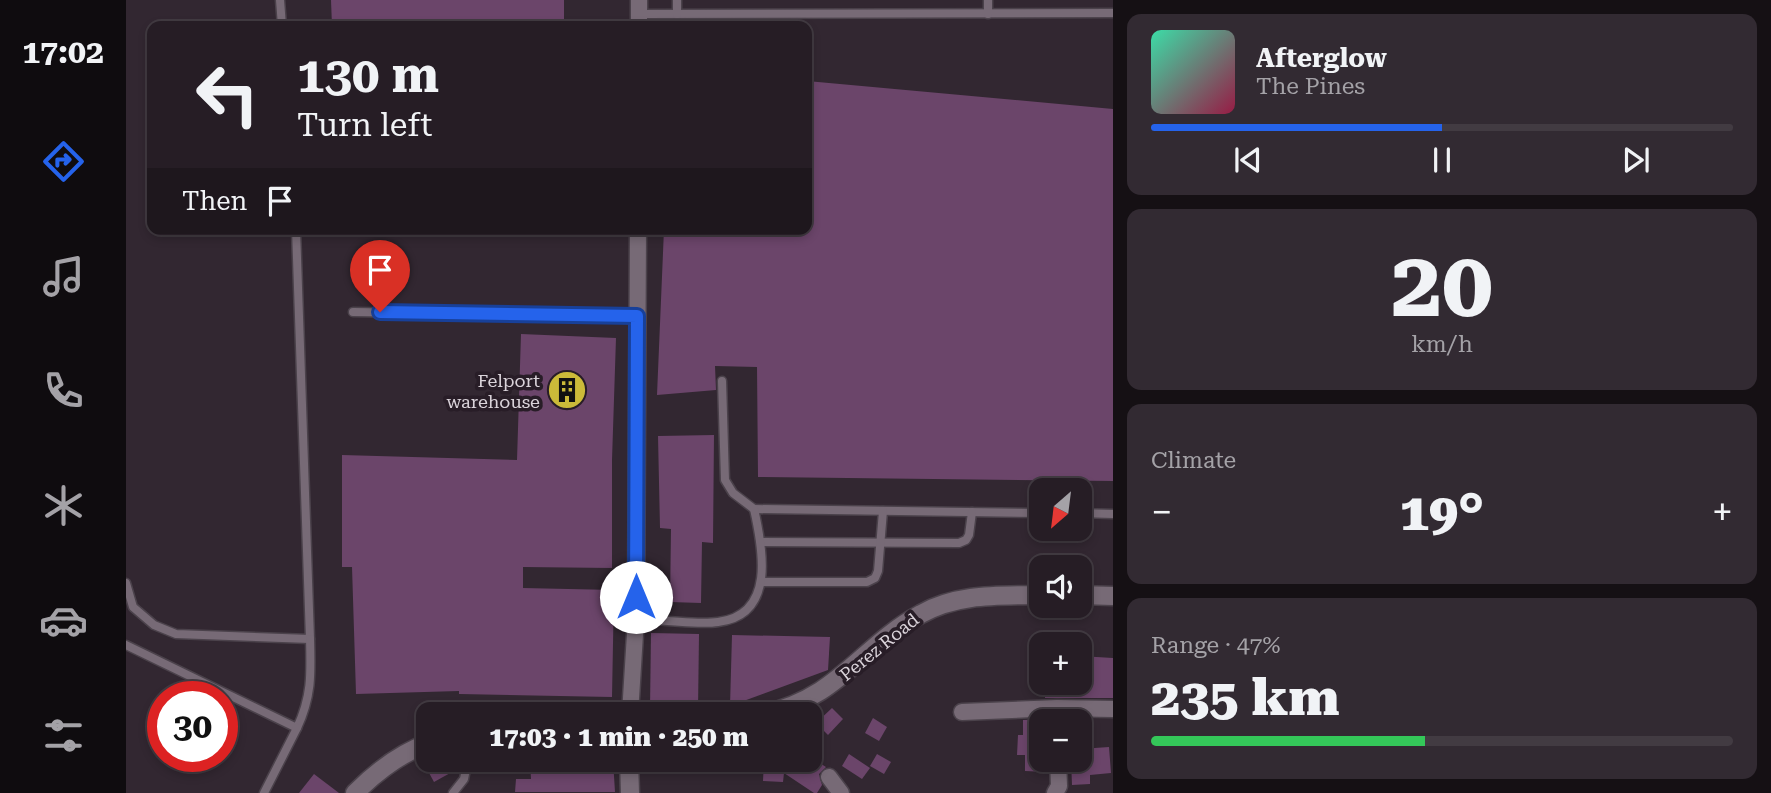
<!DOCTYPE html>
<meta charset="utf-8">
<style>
:root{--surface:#261d25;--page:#322a32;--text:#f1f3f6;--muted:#a4a2a7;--line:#423b42;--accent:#2563eb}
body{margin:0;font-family:"Roboto Serif",serif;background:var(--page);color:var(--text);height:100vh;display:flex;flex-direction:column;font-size:26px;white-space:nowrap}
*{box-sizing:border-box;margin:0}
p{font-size:23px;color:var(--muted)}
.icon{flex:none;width:38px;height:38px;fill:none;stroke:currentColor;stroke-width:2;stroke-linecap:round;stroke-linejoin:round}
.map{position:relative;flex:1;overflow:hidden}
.details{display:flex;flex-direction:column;gap:14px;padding:14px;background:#151014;width:658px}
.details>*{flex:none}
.banner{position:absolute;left:21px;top:21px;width:665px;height:214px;border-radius:14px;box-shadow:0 4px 10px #0003,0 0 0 2px var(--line);background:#261d25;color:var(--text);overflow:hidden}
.needle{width:46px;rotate:208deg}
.tools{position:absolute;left:903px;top:478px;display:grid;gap:14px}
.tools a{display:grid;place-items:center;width:63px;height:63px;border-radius:14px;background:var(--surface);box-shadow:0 4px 10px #0003,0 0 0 2px var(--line);font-size:35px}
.speed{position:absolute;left:21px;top:681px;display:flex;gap:14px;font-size:35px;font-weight:700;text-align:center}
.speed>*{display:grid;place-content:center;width:91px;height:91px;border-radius:50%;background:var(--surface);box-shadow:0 4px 10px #0003,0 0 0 2px var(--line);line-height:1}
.speed .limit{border:10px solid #d22;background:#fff;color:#111}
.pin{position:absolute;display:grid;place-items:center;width:60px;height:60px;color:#fff;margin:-72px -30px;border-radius:50% 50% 50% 0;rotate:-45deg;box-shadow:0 0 7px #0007}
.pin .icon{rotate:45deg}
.me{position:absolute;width:77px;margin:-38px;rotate:0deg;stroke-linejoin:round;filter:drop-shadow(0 0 5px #0008)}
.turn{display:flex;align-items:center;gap:24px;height:147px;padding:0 35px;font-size:32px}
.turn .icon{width:91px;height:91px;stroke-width:2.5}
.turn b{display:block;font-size:49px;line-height:60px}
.then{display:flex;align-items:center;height:66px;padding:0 35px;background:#0003;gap:14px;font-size:26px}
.big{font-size:52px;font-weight:800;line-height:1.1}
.details .widget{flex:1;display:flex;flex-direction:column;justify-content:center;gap:10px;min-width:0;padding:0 24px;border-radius:14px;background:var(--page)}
.details .dial{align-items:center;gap:0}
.dial b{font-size:91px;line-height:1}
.song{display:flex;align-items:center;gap:21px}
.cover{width:84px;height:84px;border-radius:10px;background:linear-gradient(135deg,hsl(160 70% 55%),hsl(340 70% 35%))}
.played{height:7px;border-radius:4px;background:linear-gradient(90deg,var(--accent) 50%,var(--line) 50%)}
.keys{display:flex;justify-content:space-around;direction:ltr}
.heat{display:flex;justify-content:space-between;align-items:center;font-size:38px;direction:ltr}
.charge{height:10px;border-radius:5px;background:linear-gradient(90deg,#34c759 47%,var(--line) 0)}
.trip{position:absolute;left:290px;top:702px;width:406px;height:70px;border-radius:14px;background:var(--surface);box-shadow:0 4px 10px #0003,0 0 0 2px var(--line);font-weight:800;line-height:70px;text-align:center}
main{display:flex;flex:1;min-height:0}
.menu{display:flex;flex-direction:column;width:126px;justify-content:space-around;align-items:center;background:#0f0c0f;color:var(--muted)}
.menu .icon{width:49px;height:49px}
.menu .active{color:var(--accent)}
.menu b{font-size:32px;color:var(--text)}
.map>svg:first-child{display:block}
.building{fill:#6b456a}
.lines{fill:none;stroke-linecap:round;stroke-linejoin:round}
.lane-casing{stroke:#4b424b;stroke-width:11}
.street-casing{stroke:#4b424b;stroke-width:19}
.secondary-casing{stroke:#4b424b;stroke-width:21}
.lane{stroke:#776a76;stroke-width:8}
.street{stroke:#776a76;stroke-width:16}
.secondary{stroke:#776a76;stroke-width:18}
.route-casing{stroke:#184099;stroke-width:18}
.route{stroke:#2563eb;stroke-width:12}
.labels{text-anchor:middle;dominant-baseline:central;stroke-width:7;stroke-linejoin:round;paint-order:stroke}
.poi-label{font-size:18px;fill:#dad3da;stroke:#281d27;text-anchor:end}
.street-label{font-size:18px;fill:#dad3da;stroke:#281d27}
</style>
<main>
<nav class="menu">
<b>17:02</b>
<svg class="icon active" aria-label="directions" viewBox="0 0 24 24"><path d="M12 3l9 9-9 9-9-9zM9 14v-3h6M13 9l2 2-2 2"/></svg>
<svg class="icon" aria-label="music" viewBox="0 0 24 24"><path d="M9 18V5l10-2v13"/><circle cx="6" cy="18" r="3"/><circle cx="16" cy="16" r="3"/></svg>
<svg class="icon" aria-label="phone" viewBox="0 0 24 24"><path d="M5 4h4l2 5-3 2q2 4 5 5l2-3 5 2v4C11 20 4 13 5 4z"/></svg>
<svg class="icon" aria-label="climate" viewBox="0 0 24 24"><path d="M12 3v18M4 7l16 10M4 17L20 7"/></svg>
<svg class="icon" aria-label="car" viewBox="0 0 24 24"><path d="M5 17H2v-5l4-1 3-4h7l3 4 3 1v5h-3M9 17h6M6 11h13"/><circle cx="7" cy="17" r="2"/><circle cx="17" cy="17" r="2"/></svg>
<svg class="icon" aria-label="filters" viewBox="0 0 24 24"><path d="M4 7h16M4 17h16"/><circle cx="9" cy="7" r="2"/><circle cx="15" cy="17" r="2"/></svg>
</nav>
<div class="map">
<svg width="987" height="793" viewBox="0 0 987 793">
<rect width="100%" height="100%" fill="#322731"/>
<g class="building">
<path d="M205,0H438V26H206Z"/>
<path d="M681,81L987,109V481L632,477L631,367L589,366L590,390L531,395L538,229H681Z"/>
<path d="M395,334L490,338L486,460V568L397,567V588L488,590L486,697L333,694V691L230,694L226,567H216V455L391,460Z"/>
<path d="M588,435L587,543L576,542L575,603L544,602L545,529L534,528L532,436Z"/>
<path d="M525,633L573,634L572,710L524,709Z"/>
<path d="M606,635L704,637L702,670L604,706Z"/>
<path d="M954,656L987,658V698H919V682H954Z"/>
<path d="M706,708L717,719L702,735L690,723Z"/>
<path d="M747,718L761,727L753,741L739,733Z"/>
<path d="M926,719V721H915V760H920V772L899,771V755H891L892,735H897V720Z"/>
<path d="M983,747L985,773L964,775V784L946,785L945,760H954V749Z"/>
<path d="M723,754L744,768L736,779L716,766Z"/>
<path d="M751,754L765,762L758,774L744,766Z"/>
<path d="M404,760H487L489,792H389L390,779H405Z"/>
<path d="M638,760H686L692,762L700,767L693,774L696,785L691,793H688L658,773L657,782L637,781Z"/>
<path d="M321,761L326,772L308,782L302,771Z"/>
<path d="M188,774L213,793H173Z"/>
</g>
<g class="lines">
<g class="lane-casing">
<g id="lane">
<path d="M154,0L156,26"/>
<path d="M513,14L987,13"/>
<path d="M551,14V0"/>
<path d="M862,14V0"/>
<path d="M227,312L511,316"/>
<path d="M628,509L915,513"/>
<path d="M954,513L987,514"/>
<path d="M636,542L833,543L840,540L843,535L846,512"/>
<path d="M636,582H741L749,578L752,571L757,511"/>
<path d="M0,583L7,607L28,625L50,634L184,639L170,229"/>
<path d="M510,618C531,620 572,625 592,622C650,615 637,549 628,509L607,493L599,480L596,381"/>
<path d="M0,645L171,728C186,696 185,674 184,639"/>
<path d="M138,793L171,728"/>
<path d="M327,793L338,779L342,760"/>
</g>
</g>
<g class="street-casing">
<g id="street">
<path d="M513,26V0"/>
<path d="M836,712L931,708L987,709"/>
<path d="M504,714L510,618L512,229"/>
<path d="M703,777L715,793"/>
<path d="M929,793L933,786L932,760"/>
</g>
</g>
<g class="secondary-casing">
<g id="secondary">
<path d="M954,595L987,596"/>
<path d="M638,714C713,698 735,646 795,614C832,593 874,596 915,595"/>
<path d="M503,760L504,793"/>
<path d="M229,793C250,772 274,753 303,743"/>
</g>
</g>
<use href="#lane" class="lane"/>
<use href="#street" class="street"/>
<use href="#secondary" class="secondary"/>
</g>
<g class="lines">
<g class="route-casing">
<path id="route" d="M254,312L511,316L510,597"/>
</g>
<use href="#route" class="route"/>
</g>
<defs>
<g id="building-disc" transform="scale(2.0125)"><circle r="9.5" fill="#cbba39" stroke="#281d27"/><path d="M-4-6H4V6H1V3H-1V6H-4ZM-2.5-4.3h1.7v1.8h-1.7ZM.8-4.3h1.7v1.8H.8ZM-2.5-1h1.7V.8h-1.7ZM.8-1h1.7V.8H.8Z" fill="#111"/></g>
</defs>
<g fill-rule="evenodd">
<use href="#building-disc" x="441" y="390"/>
</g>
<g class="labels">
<g class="poi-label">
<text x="414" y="380">Felport<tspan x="414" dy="21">warehouse</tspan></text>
</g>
<g class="street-label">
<text transform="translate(753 647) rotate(-39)">Perez Road</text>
</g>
</g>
</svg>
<div class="tools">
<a><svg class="needle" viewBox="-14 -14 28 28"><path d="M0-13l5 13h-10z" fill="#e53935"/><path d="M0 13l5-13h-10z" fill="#a4a2a7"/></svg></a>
<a><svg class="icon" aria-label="sound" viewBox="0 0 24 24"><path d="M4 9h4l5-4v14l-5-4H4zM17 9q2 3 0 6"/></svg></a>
<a>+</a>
<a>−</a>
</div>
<div class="speed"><div class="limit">30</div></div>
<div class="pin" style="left:254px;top:312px;background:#d93025"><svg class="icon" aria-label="arrive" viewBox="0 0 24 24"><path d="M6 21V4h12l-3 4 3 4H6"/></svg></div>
<svg class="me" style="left:510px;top:597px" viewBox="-20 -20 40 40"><circle r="19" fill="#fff"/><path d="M0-13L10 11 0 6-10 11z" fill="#2563eb"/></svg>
<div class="trip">17:03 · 1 min · 250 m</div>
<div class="banner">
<div class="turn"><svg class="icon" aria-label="left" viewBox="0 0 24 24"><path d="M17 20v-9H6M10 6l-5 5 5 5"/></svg><div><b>130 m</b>Turn left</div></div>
<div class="then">Then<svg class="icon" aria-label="arrive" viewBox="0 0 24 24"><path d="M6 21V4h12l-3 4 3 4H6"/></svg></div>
</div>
</div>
<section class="details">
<div class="widget">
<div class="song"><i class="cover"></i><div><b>Afterglow</b><p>The Pines</p></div></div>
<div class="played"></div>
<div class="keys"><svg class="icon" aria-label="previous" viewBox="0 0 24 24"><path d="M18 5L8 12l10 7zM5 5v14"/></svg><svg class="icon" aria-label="pause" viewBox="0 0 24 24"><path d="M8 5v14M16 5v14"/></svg><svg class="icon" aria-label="next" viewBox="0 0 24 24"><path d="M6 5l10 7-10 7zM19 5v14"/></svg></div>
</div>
<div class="widget dial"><b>20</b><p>km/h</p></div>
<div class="widget"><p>Climate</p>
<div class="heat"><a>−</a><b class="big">19°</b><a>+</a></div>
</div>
<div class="widget"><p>Range · 47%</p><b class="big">235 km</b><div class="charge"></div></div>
</section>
</main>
